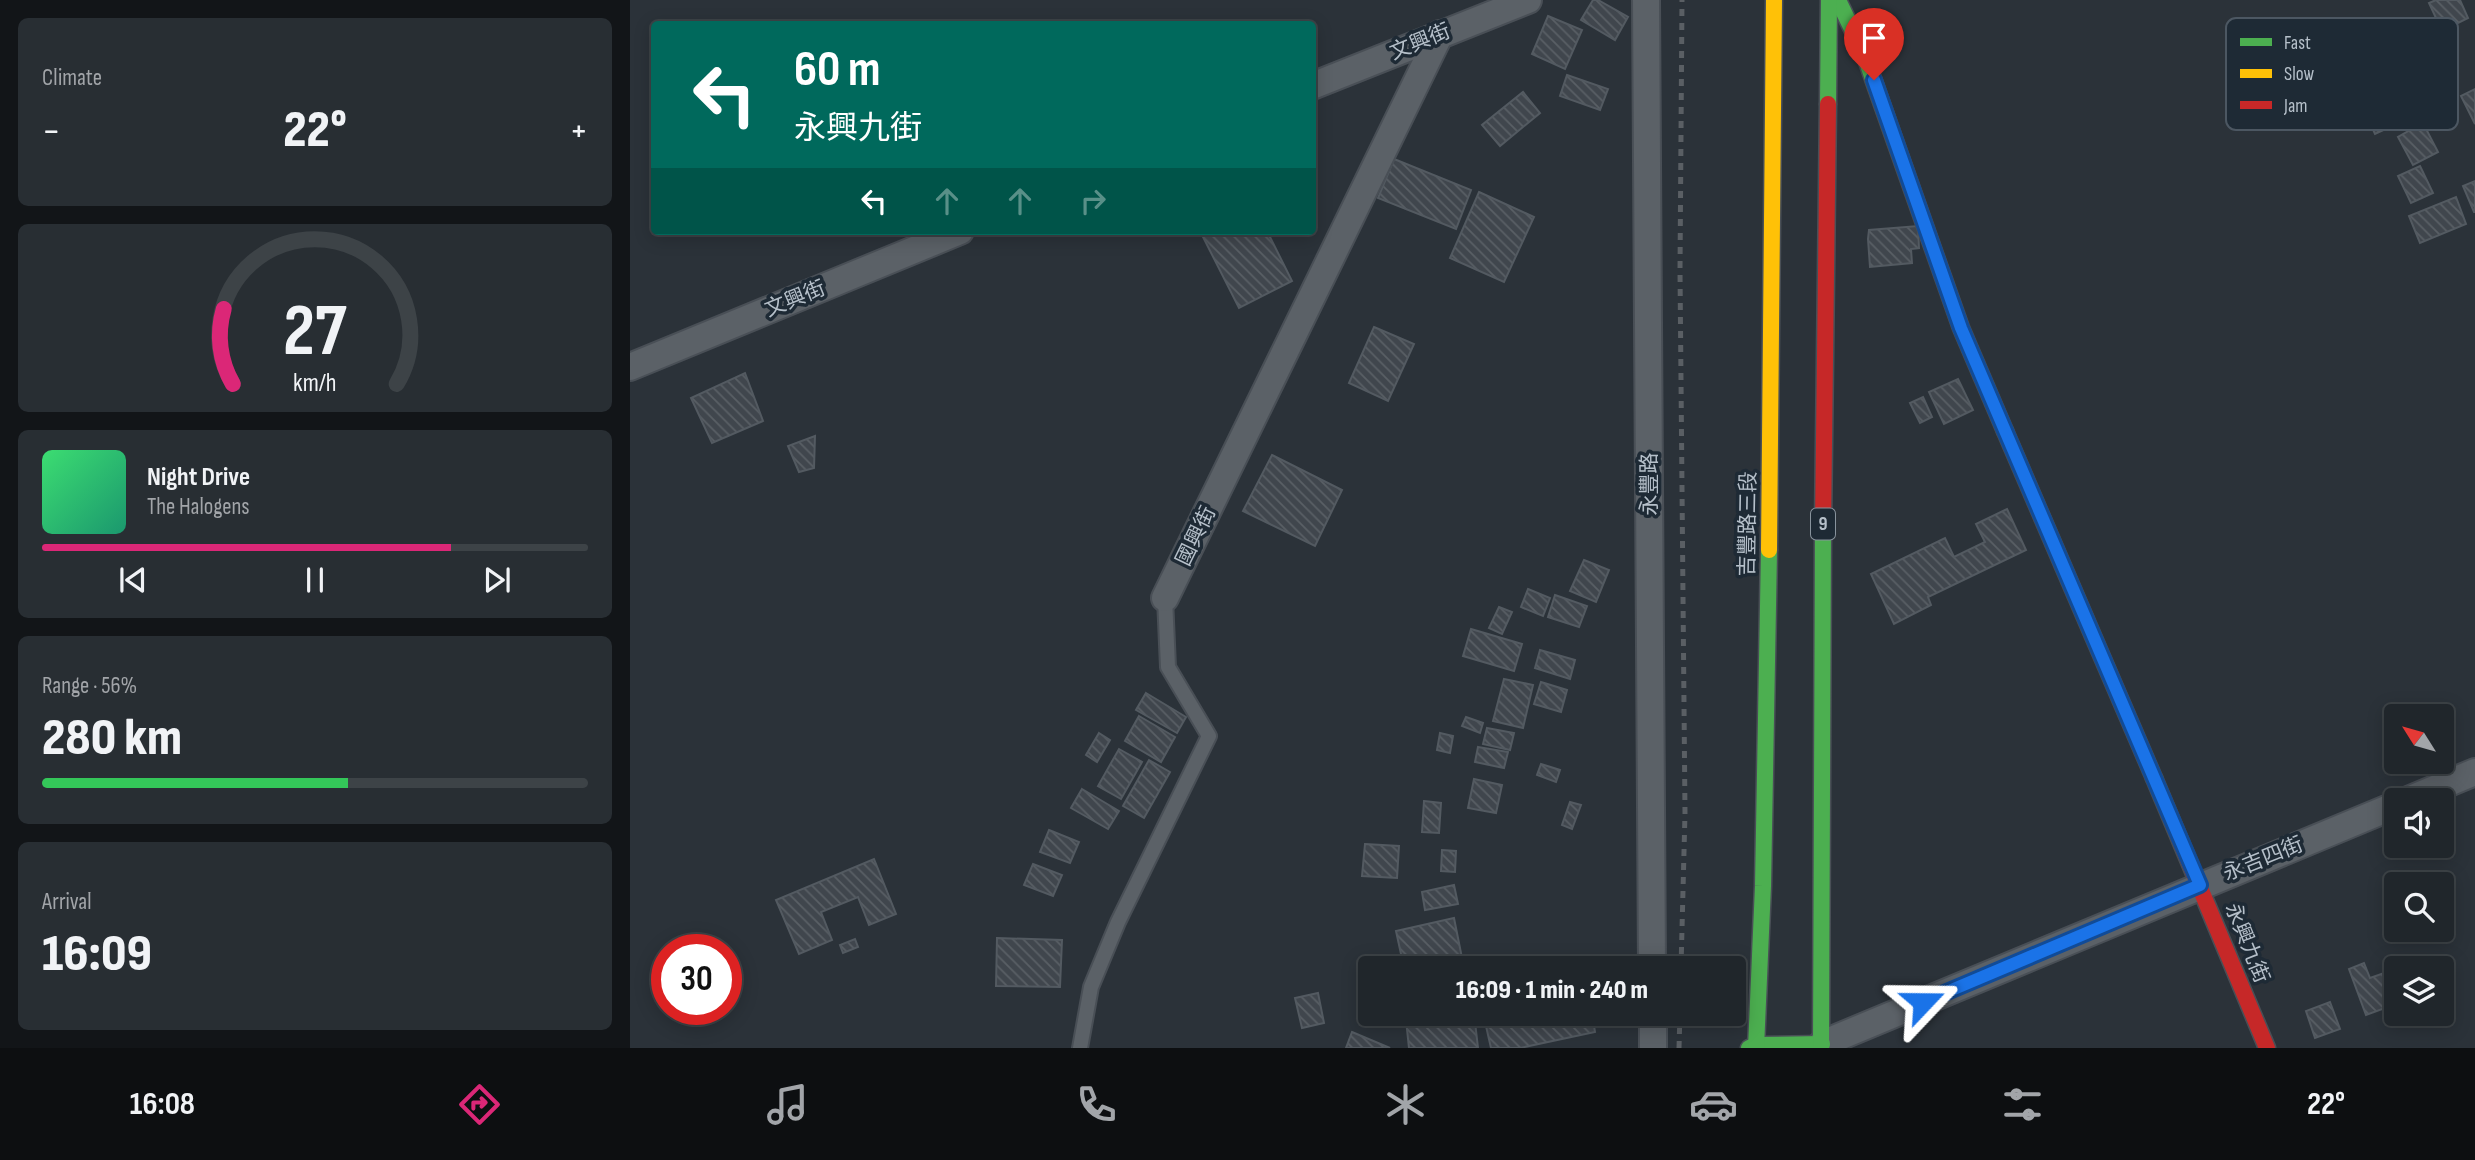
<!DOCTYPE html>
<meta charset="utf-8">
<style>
:root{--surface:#20262b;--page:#282e33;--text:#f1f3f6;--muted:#a2a5a9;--line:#3d4347;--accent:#db2777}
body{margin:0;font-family:"Sofia Sans Condensed","Noto Sans TC",sans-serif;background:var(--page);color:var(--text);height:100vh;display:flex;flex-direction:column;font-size:26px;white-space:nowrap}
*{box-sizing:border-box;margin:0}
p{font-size:23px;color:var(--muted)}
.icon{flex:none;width:38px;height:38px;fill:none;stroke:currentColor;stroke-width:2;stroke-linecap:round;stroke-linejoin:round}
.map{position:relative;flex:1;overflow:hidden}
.sheet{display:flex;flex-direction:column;gap:18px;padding:18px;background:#121518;width:630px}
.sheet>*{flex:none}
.banner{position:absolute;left:21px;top:21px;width:665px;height:214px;border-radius:7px;box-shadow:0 4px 18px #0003,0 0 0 2px var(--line);background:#00695c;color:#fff;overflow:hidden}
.needle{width:46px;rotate:307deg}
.buttons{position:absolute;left:1754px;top:704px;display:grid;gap:14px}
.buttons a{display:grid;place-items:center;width:70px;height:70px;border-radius:7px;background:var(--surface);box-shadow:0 4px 18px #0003,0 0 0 2px var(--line);font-size:35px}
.speed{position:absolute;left:21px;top:934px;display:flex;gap:14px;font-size:35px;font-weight:700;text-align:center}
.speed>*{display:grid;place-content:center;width:91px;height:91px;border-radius:50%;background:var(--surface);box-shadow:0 4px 18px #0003,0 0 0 2px var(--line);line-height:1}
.speed .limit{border:10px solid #d22;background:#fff;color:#111}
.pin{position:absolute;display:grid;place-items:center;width:60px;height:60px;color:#fff;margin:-72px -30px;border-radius:50% 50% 50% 0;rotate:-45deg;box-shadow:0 0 7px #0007}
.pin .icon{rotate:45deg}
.me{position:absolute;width:77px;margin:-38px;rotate:67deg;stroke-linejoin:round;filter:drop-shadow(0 0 5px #0008)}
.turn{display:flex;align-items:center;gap:24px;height:147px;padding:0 28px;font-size:32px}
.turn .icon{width:91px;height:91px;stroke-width:2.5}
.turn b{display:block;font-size:49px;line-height:60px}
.lanes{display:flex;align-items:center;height:66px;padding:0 28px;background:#0003;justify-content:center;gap:35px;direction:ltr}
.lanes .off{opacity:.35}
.big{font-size:52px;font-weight:800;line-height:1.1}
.sheet .widget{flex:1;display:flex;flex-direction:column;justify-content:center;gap:10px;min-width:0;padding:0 24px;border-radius:10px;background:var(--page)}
.sheet .dial{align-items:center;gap:0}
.dial svg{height:182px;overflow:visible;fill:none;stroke:var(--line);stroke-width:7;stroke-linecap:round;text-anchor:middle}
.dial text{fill:var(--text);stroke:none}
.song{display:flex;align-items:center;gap:21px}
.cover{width:84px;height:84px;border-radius:10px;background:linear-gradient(135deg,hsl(140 70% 55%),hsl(160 70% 35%))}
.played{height:7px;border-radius:4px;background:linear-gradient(90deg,var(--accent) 75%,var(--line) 75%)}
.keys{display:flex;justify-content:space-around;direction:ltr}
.heat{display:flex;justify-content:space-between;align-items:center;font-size:38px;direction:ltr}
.charge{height:10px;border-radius:5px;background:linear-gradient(90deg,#34c759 56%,var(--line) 0)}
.trip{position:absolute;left:728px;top:956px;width:388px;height:70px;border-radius:7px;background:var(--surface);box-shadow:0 4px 18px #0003,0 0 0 2px var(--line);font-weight:800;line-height:70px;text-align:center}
.tab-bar{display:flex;height:112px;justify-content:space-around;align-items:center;background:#0d0f11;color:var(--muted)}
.tab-bar .icon{width:49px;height:49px}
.tab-bar .active{color:var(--accent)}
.tab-bar b{font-size:32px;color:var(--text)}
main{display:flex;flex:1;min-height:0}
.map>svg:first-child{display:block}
.building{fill:url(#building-back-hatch);stroke:#535a61;stroke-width:2}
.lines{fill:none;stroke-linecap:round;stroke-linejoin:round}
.lane-casing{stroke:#494f56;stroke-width:18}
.street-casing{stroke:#494f56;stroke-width:30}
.fast-casing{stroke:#494f56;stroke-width:19}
.slow-casing{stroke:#494f56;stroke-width:19}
.jam-casing{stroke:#494f56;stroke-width:19}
.lane{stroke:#5b6167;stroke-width:14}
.street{stroke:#5b6167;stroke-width:26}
.fast{stroke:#4caf50;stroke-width:16}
.slow{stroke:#ffc107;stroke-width:16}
.jam{stroke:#c62828;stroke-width:16}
.rail{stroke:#5a5f64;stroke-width:5;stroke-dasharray:7 7;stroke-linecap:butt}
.route-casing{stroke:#114b97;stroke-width:18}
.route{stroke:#1a73e8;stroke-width:12}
.labels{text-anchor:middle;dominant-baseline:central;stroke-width:7;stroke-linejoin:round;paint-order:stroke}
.shield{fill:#1e2a35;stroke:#88939d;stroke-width:2}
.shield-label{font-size:19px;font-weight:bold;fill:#b6c0ca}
.street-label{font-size:21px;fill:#b6c0ca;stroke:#1e2a35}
.key{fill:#1e2a35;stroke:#4c5762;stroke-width:2}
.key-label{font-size:19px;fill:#b6c0ca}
</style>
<main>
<section class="sheet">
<div class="widget"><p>Climate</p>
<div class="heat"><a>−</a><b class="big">22°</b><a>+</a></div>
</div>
<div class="widget dial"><svg viewBox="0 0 100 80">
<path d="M14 69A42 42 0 1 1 86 69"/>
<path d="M14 69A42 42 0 0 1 10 36" stroke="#db2777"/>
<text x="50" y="56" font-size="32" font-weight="700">27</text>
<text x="50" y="72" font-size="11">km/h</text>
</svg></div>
<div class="widget">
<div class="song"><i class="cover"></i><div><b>Night Drive</b><p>The Halogens</p></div></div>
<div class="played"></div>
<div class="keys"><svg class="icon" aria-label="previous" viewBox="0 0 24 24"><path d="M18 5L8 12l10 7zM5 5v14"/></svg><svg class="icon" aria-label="pause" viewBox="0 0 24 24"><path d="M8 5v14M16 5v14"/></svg><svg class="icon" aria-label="next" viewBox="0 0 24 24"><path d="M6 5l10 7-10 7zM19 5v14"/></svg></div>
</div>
<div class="widget"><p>Range · 56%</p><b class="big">280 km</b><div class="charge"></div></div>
<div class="widget"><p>Arrival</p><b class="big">16:09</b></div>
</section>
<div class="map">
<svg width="1845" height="1048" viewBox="0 0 1845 1048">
<defs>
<pattern id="building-back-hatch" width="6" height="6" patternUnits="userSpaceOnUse" patternTransform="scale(1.75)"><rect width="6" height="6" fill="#40464d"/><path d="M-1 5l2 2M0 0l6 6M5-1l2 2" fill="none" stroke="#595f65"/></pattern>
</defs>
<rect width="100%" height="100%" fill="#2b3239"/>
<g class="building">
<path d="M963,0H968L998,17L985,40L951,20Z"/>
<path d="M1806,0H1830L1838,18L1812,31L1799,3Z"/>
<path d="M918,16L952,30L935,69L902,54Z"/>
<path d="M1779,41L1808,105L1745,134L1731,103L1752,93L1738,60Z"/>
<path d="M937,75L978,89L970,110L930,96Z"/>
<path d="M1845,89V124L1831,96Z"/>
<path d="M893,92L910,113L870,146L852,125Z"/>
<path d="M1793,123L1808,152L1783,165L1768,137Z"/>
<path d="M764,159L841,190L826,229L748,198Z"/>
<path d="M1790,166L1803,193L1781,203L1768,176Z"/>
<path d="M1845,181V212H1844L1833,186Z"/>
<path d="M849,192L904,217L874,282L820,258Z"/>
<path d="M1826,197L1836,224L1790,243L1779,216Z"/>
<path d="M1288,226L1289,248L1281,249L1282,263L1240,267L1238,239L1239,230Z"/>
<path d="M570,231H637L662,281L609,308Z"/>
<path d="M744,327L784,344L758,401L719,383Z"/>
<path d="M115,373L133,421L82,443L61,398Z"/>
<path d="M1328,379L1343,410L1314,424L1299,392Z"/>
<path d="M1293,397L1302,417L1290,423L1280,403Z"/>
<path d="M185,436L184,468L169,472L158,446Z"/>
<path d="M642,455L712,490L685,546L613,511Z"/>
<path d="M1377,509L1396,550L1298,597L1301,605L1264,624L1241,574L1315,538L1324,557L1355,542L1346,524Z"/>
<path d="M954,560L979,570L966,602L940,591Z"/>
<path d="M898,589L920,598L913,616L891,607Z"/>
<path d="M925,595L957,606L949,627L918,617Z"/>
<path d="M869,607L882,612L872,634L859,628Z"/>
<path d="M841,629L892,644L884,671L833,656Z"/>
<path d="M910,650L945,660L940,679L905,668Z"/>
<path d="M874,679L903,685L893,728L863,721Z"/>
<path d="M911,682L937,690L931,712L904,704Z"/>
<path d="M516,693L556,717L547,733L506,710Z"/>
<path d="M509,716L545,737L531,762L495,741Z"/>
<path d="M836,717L853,723L850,733L832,726Z"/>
<path d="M857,728L884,733L880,750L853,744Z"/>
<path d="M469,733L480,740L467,762L456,755Z"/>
<path d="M810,733L823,736L820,753L807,750Z"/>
<path d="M848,747L878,752L874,768L845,762Z"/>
<path d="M489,749L512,762L491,799L468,786Z"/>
<path d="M519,760L540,772L514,818L493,806Z"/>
<path d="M911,764L930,770L926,782L907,775Z"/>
<path d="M844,779L872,785L866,813L838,808Z"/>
<path d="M452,789L489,811L478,829L441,808Z"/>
<path d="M794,801L811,803L809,833L792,832Z"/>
<path d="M940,802L951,805L942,829L932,825Z"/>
<path d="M419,830L449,842L440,863L410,852Z"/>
<path d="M735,844L769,846L767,878L732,876Z"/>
<path d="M812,850L826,851L825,872L811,871Z"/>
<path d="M244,859L266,914L239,925L228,897L191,912L202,940L169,954L146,900Z"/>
<path d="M403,864L432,875L423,896L394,885Z"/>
<path d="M824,885L828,904L795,910L792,892Z"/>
<path d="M824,918L834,968H774L766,931Z"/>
<path d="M367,938L432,940L430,987L366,986Z"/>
<path d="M225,939L228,947L213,953L210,945Z"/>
<path d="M1734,963L1740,978L1757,972L1766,997V1004L1736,1015L1719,969Z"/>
<path d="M688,993L694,1023L672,1028L665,998Z"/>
<path d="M1700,1002L1710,1029L1685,1038L1676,1011Z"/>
<path d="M827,1013H844L848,1048H779L776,1020Z"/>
<path d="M853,1013H962L965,1032L890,1048H861Z"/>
<path d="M722,1032L760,1048H716Z"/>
</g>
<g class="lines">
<g class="lane-casing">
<path id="lane" d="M450,1048L461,987L488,922L579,736L538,667L535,598"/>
</g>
<g class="street-casing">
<g id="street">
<path d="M1016,0L1022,968"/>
<path d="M682,86L898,0"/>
<path d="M0,367L330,231"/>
<path d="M535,598L810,34"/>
<path d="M1778,800L1845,772"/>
<path d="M1023,1013V1048"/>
<path d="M1192,1044L1766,805"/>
</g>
</g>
<g class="fast-casing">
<g id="fast">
<path d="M1208,0L1235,56L1331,328L1375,431"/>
<path d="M1198,104L1199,0"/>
<path d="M1119,1048L1126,1045L1192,1044"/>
<path d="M1126,1048L1133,886L1139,550"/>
<path d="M1191,1048L1193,527"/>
</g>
</g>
<g class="slow-casing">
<g id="slow">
<path d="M1375,431L1524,778"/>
<path d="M1139,550L1144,0"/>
</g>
</g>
<g class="jam-casing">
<g id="jam">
<path d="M1193,527L1198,104"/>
<path d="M1524,778L1637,1048"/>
</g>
</g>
<use href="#lane" class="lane"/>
<use href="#street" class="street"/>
<use href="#fast" class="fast"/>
<use href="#slow" class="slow"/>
<use href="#jam" class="jam"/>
<g class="rail">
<path d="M1051,968L1055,813L1050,271L1052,0"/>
<path d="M1049,1048L1050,1013"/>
</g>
</g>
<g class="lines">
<g class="route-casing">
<path id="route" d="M1244,80L1331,328L1570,885L1293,1002"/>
</g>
<use href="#route" class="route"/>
</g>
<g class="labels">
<rect class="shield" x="1181" y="508.5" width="24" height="31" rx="5"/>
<g class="shield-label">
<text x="1193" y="524">9</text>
</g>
<g class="street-label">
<text transform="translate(790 42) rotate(-22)">文興街</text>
<text transform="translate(165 299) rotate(-22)">文興街</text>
<text transform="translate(1019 484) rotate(-90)">永豐路</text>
<text transform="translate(1118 524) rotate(-89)">吉豐路三段</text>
<text transform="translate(566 536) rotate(-64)">國興街</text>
<text transform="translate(1633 859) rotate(-22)">永吉四街</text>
<text transform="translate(1617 943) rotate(68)">永興九街</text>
</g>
</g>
<rect x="1596" y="18" width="232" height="112" rx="10" class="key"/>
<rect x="1610" y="38" width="32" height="8" fill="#4caf50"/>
<rect x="1610" y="69" width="32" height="9" fill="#ffc107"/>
<rect x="1610" y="101" width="32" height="8" fill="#c62828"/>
<g class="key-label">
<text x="1654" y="49">Fast</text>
<text x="1654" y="80">Slow</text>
<text x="1654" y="112">Jam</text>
</g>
</svg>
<div class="buttons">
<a><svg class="needle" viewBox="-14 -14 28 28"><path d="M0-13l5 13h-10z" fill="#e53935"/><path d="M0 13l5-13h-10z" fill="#a2a5a9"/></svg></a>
<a><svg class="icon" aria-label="sound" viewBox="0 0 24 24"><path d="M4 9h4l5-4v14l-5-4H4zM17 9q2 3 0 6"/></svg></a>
<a><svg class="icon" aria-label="search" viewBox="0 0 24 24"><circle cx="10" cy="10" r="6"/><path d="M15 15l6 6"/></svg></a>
<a><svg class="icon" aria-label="layers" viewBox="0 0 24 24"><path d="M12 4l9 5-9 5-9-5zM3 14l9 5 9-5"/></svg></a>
</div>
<div class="speed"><div class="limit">30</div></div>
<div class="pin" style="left:1244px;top:80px;background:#d93025"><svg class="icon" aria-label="arrive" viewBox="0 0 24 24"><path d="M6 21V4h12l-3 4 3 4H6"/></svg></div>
<svg class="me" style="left:1293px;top:1002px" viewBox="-20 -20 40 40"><path d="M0-17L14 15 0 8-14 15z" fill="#1a73e8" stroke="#fff" stroke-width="4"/></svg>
<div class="trip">16:09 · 1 min · 240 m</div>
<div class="banner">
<div class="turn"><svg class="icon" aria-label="left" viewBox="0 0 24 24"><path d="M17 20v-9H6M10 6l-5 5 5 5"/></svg><div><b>60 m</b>永興九街</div></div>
<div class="lanes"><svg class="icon" aria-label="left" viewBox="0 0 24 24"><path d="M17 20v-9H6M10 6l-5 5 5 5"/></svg><svg class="icon off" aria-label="ahead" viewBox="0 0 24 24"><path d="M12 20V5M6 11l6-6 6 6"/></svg><svg class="icon off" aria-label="ahead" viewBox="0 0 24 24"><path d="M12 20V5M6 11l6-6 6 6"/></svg><svg class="icon off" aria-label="right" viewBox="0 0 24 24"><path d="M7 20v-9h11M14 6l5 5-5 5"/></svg></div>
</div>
</div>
</main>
<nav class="tab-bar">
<b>16:08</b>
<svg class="icon active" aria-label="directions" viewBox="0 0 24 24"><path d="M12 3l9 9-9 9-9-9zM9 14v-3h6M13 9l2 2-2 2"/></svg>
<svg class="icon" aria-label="music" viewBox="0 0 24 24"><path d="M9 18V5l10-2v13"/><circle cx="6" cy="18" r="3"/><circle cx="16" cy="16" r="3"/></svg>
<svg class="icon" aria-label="phone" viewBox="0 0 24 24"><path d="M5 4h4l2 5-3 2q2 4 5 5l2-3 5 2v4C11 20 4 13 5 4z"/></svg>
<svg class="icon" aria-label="climate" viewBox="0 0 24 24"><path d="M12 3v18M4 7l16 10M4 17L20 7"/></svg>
<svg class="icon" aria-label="car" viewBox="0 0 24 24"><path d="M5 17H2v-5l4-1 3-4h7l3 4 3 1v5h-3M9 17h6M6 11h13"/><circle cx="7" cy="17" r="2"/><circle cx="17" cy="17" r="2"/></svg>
<svg class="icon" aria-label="filters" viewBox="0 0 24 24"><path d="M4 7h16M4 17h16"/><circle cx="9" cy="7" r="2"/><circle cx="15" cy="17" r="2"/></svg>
<b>22°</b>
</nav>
